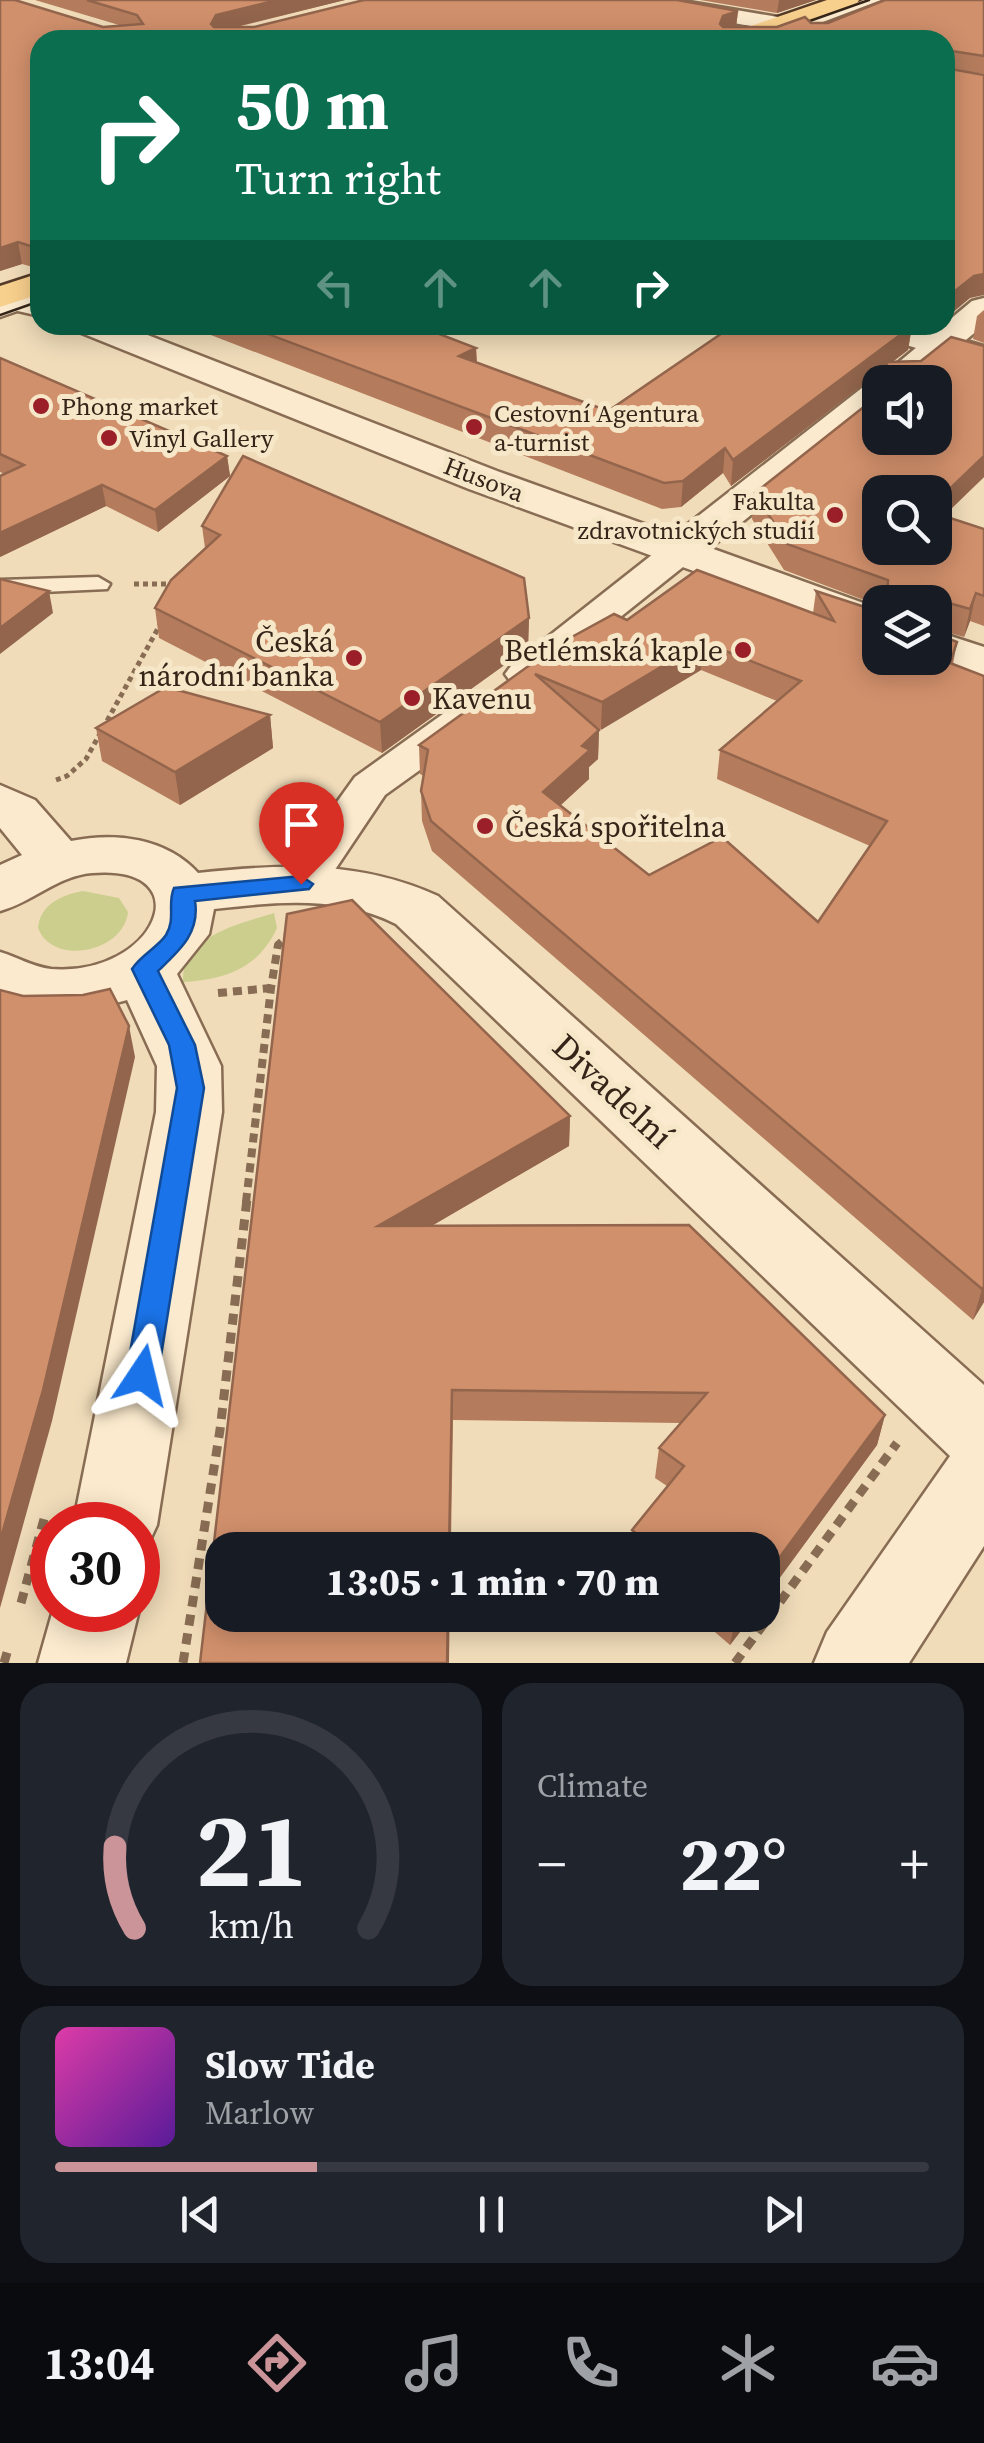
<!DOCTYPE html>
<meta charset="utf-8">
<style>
:root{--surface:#171b24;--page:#20242c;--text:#f1f3f6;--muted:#9ea1a6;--line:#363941;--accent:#ca9499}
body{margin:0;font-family:"Source Serif 4",serif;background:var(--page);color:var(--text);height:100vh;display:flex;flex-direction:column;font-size:38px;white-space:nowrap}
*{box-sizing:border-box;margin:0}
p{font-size:32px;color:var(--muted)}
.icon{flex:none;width:55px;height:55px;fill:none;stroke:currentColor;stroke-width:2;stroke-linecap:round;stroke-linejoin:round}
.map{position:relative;height:1663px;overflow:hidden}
.drawer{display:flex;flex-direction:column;gap:20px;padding:20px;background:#0d0f14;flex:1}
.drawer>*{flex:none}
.hud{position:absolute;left:30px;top:30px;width:925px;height:305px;border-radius:30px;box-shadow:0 5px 25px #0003;background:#0b6e4f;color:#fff;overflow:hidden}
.controls{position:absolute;left:862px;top:365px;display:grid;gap:20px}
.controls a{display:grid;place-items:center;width:90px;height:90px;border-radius:20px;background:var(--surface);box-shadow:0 5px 25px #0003;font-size:50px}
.speed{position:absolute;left:30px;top:1502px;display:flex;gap:20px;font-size:50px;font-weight:700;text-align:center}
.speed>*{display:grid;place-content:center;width:130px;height:130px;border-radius:50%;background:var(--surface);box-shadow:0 5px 25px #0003;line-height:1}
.speed .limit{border:15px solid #d22;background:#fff;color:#111}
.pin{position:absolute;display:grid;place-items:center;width:85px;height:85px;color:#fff;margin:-102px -42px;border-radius:50% 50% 50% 0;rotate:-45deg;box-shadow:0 0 10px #0007}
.pin .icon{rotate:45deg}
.me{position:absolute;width:110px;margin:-55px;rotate:10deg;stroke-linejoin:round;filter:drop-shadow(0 0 8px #0008)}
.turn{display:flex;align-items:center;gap:35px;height:210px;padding:0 40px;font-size:45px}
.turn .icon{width:130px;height:130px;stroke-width:2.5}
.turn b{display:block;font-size:70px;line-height:85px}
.lanes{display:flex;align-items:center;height:95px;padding:0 40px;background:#0003;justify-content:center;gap:50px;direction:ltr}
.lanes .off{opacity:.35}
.big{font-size:75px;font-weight:800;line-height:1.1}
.drawer .tile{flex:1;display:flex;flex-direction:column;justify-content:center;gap:15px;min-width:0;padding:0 35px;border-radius:30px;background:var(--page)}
.drawer .dial{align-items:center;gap:0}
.dial svg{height:260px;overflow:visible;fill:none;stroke:var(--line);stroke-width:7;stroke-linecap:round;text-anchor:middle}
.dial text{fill:var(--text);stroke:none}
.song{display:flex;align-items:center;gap:30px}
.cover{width:120px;height:120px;border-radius:15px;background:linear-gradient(135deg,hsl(320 70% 55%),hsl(270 70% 35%))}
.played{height:10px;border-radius:5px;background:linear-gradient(90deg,var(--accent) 30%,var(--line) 30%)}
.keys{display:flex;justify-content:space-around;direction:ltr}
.heat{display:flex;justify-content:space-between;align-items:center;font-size:55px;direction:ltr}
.drawer .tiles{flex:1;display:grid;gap:20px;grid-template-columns:1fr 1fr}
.tile:last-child{grid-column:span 2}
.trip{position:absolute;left:205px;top:1532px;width:575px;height:100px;border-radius:30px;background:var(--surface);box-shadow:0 5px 25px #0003;font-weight:800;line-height:100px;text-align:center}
.menu{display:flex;height:160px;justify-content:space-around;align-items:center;background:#090b0e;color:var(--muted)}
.menu .icon{width:70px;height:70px}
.menu .active{color:var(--accent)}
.menu b{font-size:45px;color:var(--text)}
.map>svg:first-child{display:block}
.green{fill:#cbce8d}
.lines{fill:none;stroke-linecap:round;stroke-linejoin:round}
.service-casing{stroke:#886c53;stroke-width:5}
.pedestrian-casing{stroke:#886c53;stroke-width:5}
.minor-casing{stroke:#886c53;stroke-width:5}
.tertiary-casing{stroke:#886c53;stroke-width:5}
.primary-casing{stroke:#543a28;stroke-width:5}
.path-far2{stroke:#886c53;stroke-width:5;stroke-dasharray:5 4;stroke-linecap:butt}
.path-far1{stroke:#886c53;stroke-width:8;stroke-dasharray:9 6;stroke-linecap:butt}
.path{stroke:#886c53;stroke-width:9;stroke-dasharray:11 8;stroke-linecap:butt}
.service{fill:#fbeacd;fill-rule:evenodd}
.pedestrian{fill:#fbeacd;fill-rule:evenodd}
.minor{fill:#fbeacd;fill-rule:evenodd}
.tertiary{fill:#fbeacd;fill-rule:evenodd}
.primary{fill:#f8d08d;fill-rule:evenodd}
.tram{stroke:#352519;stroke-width:2.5}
.wall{fill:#b47c5d;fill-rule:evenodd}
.shaded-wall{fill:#92654c}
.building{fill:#d1906c;stroke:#92654c;stroke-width:2.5;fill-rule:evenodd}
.route{fill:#1a73e8;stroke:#114b97;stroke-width:2.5}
.poi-dot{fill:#9a1f28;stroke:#f7e7c9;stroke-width:4}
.labels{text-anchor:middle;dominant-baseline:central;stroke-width:10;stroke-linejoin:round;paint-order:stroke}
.far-poi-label{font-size:25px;fill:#352519;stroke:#f7e7c9;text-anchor:start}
.far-street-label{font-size:25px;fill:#352519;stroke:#f7e7c9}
.poi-label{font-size:30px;fill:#352519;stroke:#f7e7c9;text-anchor:end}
.near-street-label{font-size:35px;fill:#352519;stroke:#f7e7c9}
</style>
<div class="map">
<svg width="984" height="1663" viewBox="0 0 984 1663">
<rect width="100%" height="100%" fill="#f0dcb9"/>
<g class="green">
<path d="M83,891L119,898L128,912C124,952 53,967 38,928C40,904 62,895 83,891Z"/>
<path d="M274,913L277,928C258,969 225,979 183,982C181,936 239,924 274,913Z"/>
</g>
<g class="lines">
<g class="service-casing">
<g id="service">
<path d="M864,0H881L775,40H757Z"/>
<path d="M40,292V303L0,317V305Z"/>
<path d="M98,577L110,584L107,589L0,594V580Z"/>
</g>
</g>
<g class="pedestrian-casing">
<g id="pedestrian">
<path d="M680,540L693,543L698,551L693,559L539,682L525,686L511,682L505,674L511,666L667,543Z"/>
<path d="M469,703L484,706L490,715L484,724L385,795L318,895L301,899L284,895L278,884L355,777L454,706Z"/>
</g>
</g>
<g class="minor-casing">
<g id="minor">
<path d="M629,0H677L778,17L789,24L778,31L640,6Z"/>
<path d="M984,298V325L915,382H880V411L695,560L680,564L665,560L658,551L665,542L867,384L875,382L972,301Z"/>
<path d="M0,785L35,800L71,841C116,832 166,838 198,873C282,864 359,860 438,896L984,1385V1546L909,1663H814L827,1632L950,1456L396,924C338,895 277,902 214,909L209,934L177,974L221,1066L222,1112L157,1525L144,1553L138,1556V1525H73L156,1112L157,1066L127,1000C82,1013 45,1014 0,999V952C17,957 33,967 51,969C156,977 203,864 92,873C57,876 33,902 0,911V865L22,855L0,828Z"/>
<path d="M138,1606L139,1610L126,1663H38L53,1610H138Z"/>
</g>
</g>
<g class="tertiary-casing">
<g id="tertiary">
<path d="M0,287L40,296V316L0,307Z"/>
<path d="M74,325H122L497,471L880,609V639L469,489L79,332Z"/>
<path d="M857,325H912L984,346V368L862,332Z"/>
<path d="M935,631L984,647V677L925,658H935Z"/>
</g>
</g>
<g class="primary-casing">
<g id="primary">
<path d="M827,0H859L856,5L755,40H722L725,35Z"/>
<path d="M40,273V294L0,307V286Z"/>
</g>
</g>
<g class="path-far2">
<path d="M134,584H176"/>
<path d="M56,780L67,776L86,759L161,623"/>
</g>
<g class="path-far1">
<path d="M218,993L271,988"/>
<path d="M246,1202L271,988L278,945L288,936"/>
</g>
<g class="path">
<path d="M21,1603L44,1519"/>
<path d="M4,1663L8,1649"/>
<path d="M183,1663L220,1430L247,1199"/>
<path d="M735,1663L897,1443"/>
</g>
<use href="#service" class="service"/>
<use href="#pedestrian" class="pedestrian"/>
<use href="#minor" class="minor"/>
<use href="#tertiary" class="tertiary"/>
<use href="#primary" class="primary"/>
<g class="tram">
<path d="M756,40L869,0"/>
<path d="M0,315L40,301"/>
</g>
</g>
<g class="wall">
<path d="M0,0H15L103,27L119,25L35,0H345L237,27H254L364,0H677L738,11L736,27H777L805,17L811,23H828L885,0H984V74L945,68V40H40V269L22,264L0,271Z"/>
<path d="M700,0H816L777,13Z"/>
<path d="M984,310V343L973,339L977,316Z"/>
<path d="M185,325H416L476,348L477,362L608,411L719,335L688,325L912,326L908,350L892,362L921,361L951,337L984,346V477L944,516L984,529V626L970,621L964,637L936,629L935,633L957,642L953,664L984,676V1302L973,1320L432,851L422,821L421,791L424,776L420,774L419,745L559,644L614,614L627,620L697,570L813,613L816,591L880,612V658H935V602H880V606L784,570L752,519L755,493L880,394V438H935V382H884L887,366L731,486L723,473L681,507L662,509ZM880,492H935V548H880ZM701,670L777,701L720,750L717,779L870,846L818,922L722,837L649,875L560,806L589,779V767L598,759L599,730Z"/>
<path d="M0,358L227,456L230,476L158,532L106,506L0,557V476L4,474L0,472Z"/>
<path d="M202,526L529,618L528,648L382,753L159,638L155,608L205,548Z"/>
<path d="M270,715L273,748L180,805L102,761L96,728Z"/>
<path d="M287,914L570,1116L569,1146L433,1225L885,1415L877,1445L762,1602V1550H630L632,1530L667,1486L655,1478L659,1448L681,1423L453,1420L449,1663H200Z"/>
<path d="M695,1615H753L730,1645Z"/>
</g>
<g class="shaded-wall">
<path d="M278,0H345L218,31L211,24L216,15Z"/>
<path d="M779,0H816L777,13Z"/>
<path d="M738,11L736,27L722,33L720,24L723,16Z"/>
<path d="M18,242L22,264L0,271V248Z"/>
<path d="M984,274V295L970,298L945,319V299L974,276Z"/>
<path d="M912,326L908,350L731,486L733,460Z"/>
<path d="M476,348L477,372L459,356Z"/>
<path d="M725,448L723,473L681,507L683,481Z"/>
<path d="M227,456L230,476L158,532L155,510Z"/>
<path d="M984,456V477L935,524V503Z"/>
<path d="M102,485L106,506L0,557V533Z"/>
<path d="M49,591L53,613L0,654V628Z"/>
<path d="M976,593L970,621L964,637L970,609Z"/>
<path d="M529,618L528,648L382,753L380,722Z"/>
<path d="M703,642L701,670L601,730L602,702Z"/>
<path d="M270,715L273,748L180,805L175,772Z"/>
<path d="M599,730L598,759L589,767V779L542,822L543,792L582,746Z"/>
<path d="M129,1026L135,1057L52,1421L0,1608V1541Z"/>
<path d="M570,1116L569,1146L380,1256L378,1226Z"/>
<path d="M984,1287V1302L973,1320L982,1289Z"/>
<path d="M452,1390L450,1550H449Z"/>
<path d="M885,1415L877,1445L762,1602V1581Z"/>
<path d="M448,1615H449V1663H447Z"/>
<path d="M737,1615H753L730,1645L736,1617Z"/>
</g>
<g class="building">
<path d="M0,0H15L103,27L143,24L137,15L87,0H278L216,15L211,24L214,27H254L364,0H677L738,11L723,16L720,24L723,27H777L805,17L811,23H828L885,0H984V56L945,50V68V40H40V249L18,242L0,248Z"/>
<path d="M945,68L984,75V274L974,276L945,299Z"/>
<path d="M244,325H416L476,348L459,356L608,411L734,325L912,326L733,460L725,448L683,481L664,483Z"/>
<path d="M951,337L984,346V456L935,503V492H880V548H935V513L984,529V596L976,593L970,609L938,600L937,626L935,627V602H887L888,580L787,544L755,493L880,394V438H935V382H886L887,362L921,361Z"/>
<path d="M0,358L227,456L155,510L102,485L0,533V476L24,465L0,454Z"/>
<path d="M243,456L524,578L529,618L380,722L155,608L171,580L220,535L202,526Z"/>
<path d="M697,570L834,621L816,591L880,612V658H935V633L957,642L950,663L984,676V1287L982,1289L431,821L421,791L428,750L419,745L559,644L614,614L627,620ZM703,642L801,681L720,750L887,821L818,922L722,837L649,875L543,792L590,750L582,746L599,730L535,674L602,702Z"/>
<path d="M0,579L49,591L0,628Z"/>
<path d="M166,687L270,715L175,772L96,728Z"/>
<path d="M352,900L570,1116L378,1226L689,1225L885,1415L762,1581V1550H657L632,1530L684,1466L659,1448L707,1393L452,1390L449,1550H222V1615H448L447,1663H200L287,914Z"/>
<path d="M110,989L129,1026L43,1390L0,1541V990L23,996L83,995Z"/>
</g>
<path class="route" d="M301,876L313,884L309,889L195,901C200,933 180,950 158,971L195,1045L204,1088L158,1375L154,1385L142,1389L131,1385L126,1375L177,1088L169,1045L132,969C141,955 157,948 166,935C176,919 167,903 174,888Z"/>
<g class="poi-dot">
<circle cx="41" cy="406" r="10"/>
<circle cx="474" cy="427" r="10"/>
<circle cx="109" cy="438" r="10"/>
<circle cx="835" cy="515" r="10"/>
<circle cx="743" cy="650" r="10"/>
<circle cx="354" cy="658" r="10"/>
<circle cx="412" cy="698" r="10"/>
<circle cx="485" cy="826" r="10"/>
</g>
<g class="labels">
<g class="far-poi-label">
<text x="61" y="406">Phong market</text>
<text x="494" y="413">Cestovní Agentura<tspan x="494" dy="29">a-turnist</tspan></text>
<text x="129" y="438">Vinyl Gallery</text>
<text x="815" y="501" text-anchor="end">Fakulta<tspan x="815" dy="29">zdravotnických studií</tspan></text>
</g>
<g class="far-street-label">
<text transform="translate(484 479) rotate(21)">Husova</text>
</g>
<g class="poi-label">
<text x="334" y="641">Česká<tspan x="334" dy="34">národní banka</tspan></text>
<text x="723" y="650">Betlémská kaple</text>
<text x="432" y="698" text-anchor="start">Kavenu</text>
<text x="505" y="826" text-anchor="start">Česká spořitelna</text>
</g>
<g class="near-street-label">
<text transform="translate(613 1091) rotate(43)">Divadelní</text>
</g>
</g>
</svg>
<div class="controls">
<a><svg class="icon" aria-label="sound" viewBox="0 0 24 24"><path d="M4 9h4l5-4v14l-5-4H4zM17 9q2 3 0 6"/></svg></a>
<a><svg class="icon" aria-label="search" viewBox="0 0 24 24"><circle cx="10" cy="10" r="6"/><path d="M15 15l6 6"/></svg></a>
<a><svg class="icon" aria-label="layers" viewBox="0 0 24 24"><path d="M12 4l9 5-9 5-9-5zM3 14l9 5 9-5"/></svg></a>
</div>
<div class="speed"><div class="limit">30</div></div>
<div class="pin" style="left:301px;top:884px;background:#d93025"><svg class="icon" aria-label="arrive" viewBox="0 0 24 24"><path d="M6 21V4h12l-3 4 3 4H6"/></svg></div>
<svg class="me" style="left:142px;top:1375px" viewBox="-20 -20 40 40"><path d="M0-17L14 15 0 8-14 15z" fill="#1a73e8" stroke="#fff" stroke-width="4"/></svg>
<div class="trip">13:05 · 1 min · 70 m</div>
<div class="hud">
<div class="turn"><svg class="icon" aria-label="right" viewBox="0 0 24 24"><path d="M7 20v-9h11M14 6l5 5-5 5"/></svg><div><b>50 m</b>Turn right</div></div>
<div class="lanes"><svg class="icon off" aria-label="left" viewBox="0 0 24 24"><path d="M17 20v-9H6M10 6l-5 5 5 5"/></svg><svg class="icon off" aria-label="ahead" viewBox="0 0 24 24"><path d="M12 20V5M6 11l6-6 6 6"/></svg><svg class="icon off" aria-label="ahead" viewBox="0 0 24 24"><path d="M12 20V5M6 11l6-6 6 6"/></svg><svg class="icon" aria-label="right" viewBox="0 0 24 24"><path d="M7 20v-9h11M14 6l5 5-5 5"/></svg></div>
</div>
</div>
<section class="drawer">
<div class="tiles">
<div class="tile dial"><svg viewBox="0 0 100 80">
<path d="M14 69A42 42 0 1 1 86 69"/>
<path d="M14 69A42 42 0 0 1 8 44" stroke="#ca9499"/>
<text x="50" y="56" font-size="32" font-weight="700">21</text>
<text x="50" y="72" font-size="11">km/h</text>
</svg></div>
<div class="tile"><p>Climate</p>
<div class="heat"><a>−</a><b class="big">22°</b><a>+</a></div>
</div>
<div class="tile">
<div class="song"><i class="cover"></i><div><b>Slow Tide</b><p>Marlow</p></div></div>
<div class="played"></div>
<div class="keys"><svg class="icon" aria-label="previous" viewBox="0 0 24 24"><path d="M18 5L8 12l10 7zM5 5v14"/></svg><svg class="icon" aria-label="pause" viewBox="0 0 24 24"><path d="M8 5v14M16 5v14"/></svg><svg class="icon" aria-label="next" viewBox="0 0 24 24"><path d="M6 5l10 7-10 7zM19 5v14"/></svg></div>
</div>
</div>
</section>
<nav class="menu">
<b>13:04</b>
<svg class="icon active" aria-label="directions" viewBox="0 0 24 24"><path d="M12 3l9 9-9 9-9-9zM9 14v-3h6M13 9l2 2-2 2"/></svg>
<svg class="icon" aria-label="music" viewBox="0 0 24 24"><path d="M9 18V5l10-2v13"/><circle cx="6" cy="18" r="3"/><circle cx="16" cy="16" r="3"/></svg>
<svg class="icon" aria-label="phone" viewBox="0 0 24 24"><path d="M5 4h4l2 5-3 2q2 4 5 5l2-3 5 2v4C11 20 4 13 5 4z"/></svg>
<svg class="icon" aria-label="climate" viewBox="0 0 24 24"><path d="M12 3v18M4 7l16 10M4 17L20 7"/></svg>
<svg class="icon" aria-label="car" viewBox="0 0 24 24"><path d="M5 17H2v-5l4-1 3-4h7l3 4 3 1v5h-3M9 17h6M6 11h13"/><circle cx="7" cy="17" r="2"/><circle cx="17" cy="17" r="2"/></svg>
</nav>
